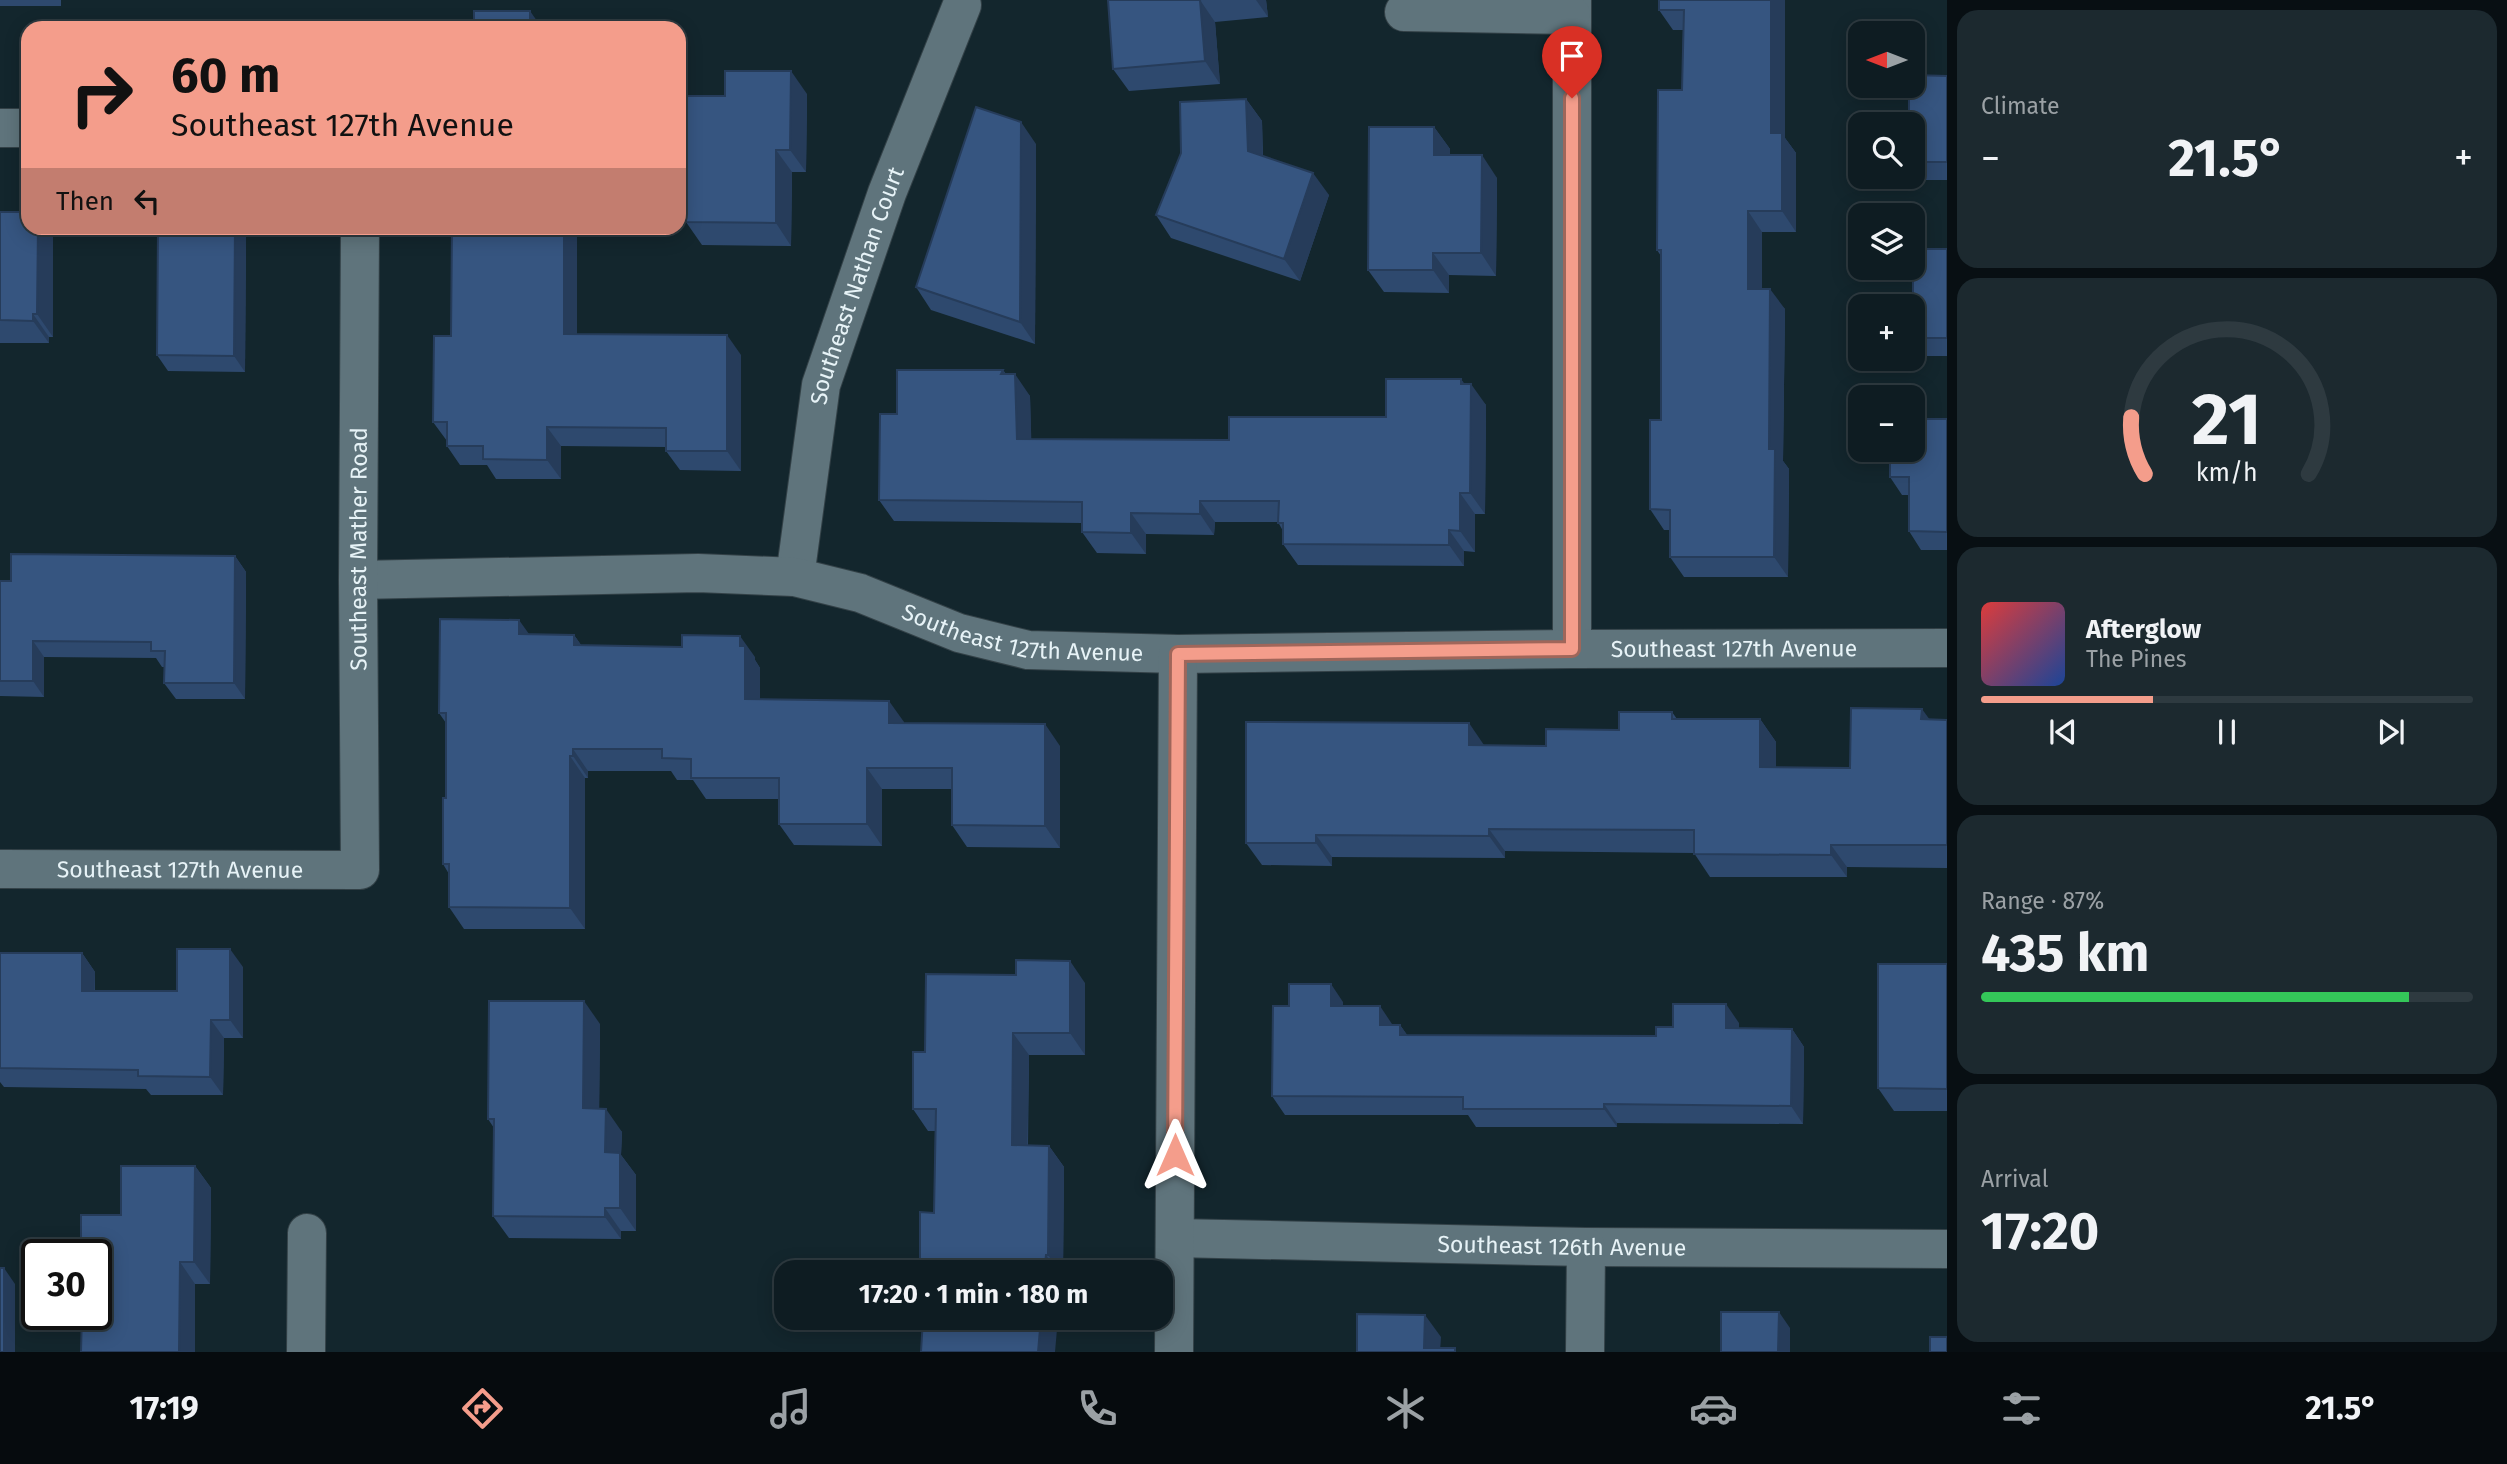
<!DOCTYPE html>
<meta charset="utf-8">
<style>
:root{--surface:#0e1c22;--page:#1c292f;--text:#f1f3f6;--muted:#9ba1a5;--line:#2e3a40;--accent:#f49d8b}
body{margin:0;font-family:"Fira Sans",sans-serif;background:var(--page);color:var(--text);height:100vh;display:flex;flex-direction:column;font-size:26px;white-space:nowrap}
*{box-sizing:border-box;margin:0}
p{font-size:23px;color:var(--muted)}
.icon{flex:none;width:38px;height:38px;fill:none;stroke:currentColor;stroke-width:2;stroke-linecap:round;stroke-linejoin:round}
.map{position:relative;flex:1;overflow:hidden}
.sheet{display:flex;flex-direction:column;gap:10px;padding:10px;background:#080f13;width:560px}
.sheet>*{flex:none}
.guide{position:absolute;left:21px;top:21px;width:665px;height:214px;border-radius:21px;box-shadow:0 4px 18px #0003,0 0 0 2px var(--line);background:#f49d8b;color:#111;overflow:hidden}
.needle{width:46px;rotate:270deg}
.controls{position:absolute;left:1848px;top:21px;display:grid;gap:14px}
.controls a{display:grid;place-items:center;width:77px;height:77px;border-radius:14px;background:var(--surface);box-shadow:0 4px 18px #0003,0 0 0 2px var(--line);font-size:35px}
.speed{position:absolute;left:21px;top:1239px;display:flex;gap:14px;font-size:35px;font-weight:700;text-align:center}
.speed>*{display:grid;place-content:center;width:91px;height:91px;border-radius:50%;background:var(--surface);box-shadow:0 4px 18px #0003,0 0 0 2px var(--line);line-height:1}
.speed .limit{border:4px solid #111;border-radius:10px;background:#fff;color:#111}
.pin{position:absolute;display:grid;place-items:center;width:60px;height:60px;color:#fff;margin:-72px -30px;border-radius:50% 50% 50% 0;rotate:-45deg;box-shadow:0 0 7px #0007}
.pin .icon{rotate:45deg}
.me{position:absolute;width:77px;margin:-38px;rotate:0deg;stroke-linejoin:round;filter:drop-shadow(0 0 5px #0008)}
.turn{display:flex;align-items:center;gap:24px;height:147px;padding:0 35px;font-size:32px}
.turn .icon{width:91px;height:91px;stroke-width:2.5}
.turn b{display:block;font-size:49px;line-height:60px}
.then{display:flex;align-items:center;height:66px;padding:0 35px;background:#0003;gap:14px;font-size:26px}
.big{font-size:52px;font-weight:700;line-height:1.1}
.sheet .tile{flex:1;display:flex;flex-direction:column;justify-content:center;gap:10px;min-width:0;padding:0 24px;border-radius:21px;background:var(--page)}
.sheet .dial{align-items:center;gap:0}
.dial svg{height:182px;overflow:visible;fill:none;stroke:var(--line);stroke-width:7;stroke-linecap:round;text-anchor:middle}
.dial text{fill:var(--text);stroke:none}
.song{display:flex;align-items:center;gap:21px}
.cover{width:84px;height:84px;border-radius:10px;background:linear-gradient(135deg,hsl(0 70% 55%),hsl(220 70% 35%))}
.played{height:7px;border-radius:4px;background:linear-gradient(90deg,var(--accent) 35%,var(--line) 35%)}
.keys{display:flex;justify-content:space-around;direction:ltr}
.heat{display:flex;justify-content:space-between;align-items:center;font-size:38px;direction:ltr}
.charge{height:10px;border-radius:5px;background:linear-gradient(90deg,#34c759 87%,var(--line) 0)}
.trip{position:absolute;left:774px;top:1260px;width:399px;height:70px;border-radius:21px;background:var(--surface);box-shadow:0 4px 18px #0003,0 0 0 2px var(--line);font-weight:700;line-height:70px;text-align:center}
.tabs{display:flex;height:112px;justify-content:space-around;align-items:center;background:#060b0e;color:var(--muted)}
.tabs .icon{width:49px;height:49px}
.tabs .active{color:var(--accent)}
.tabs b{font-size:32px;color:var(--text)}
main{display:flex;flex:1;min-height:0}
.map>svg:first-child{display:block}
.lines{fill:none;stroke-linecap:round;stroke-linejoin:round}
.minor-casing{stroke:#334147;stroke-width:40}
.minor{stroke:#5f747c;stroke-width:38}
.wall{fill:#2e496e}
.shaded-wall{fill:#263c5a}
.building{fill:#365580;stroke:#263c5a;stroke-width:2}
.route-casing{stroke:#9f665a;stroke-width:18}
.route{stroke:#f49d8b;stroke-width:12}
.labels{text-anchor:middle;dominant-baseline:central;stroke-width:7;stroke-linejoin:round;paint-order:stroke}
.street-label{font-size:23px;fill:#e7f3f7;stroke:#060e11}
</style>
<main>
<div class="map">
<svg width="1947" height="1352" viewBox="0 0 1947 1352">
<rect width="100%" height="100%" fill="#13262d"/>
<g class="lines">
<g class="minor-casing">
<g id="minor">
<path d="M1572,0V649"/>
<path d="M1404,12L1571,15"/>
<path d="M0,128H28"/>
<path id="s1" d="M795,577L821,385L887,193L962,5"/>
<path id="s2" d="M358,580L698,573L795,577L860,593L959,633L1028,650L1178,654L1572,649L1947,648"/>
<path id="s3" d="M0,869L360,870L358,580L360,228"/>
<path id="s4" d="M1175,1238L1586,1247L1947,1249"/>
<path d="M306,1352L307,1233"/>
<path d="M1174,1352L1178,654"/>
<path d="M1585,1352L1586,1247"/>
</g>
</g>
<use href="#minor" class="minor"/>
</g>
<g class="wall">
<rect x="0" y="0" width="61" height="6"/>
<path d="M1108,0H1266L1268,17L1215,22L1220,84L1129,91L1113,69Z"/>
<path d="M1785,0V138L1796,153V232H1762V289L1785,309L1783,461L1789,469L1788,577H1684L1670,557V530H1664L1650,509L1661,420V256L1657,250L1682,90L1683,30H1673L1659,10Z"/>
<path d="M1947,76V180H1921L1913,168V124Z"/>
<path d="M807,94L806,172H792L791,246L702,245L686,222L725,96Z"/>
<path d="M1246,99L1262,121L1263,156L1329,195L1300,281L1171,238L1156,215Z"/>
<path d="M1434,127L1450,149V155L1497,178L1496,276L1449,275V293L1384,292L1368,270Z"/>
<path d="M1036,144L1035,344L931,310L916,287Z"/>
<path d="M0,212L28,228H48L53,235V337H49V343H0Z"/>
<path d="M158,228H241L246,234L245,372L168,371L157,355Z"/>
<path d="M577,228V334L741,355V471L680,470L666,451V447L561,446V479H496L487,465H460L447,446V441L433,422L451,336Z"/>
<path d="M1947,249V356H1925L1913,339V306Z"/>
<path d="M1003,370L1006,374L1030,396L1031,439L1229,440L1386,417L1461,379L1464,384L1486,405L1485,514H1475V552L1464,551V566L1298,565L1283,544V531L1278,522H1215L1214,535L1146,534V554L1097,553L1082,532V523L894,521L879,500L897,414Z"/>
<path d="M1947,419V550H1921L1909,531V495H1902L1890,477Z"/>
<path d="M235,556L246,572L245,699H176L164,683L165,667H162L156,658L44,657V697L0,696V581H11Z"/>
<path d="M529,634L574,635L581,645L755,657V660L760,668V699L904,722V724L1060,746V848L967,847L952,825V789H882V846L794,845L779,824V799H706L693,780H677L671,771H588V778H585V929H464L449,907V874L443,864L446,798V723L439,713Z"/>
<path d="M1672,712L1677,719H1760L1776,742V768H1850L1929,720H1947V868L1847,867V877H1710L1694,853L1505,851V858L1332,857V866L1262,865L1246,843L1484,745L1546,746L1619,730Z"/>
<path d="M0,953H82L95,972V991H177L243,967V1038H224L223,1095H151L146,1089L4,1087L0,1082Z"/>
<path d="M1947,964V1111H1894L1878,1088Z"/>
<path d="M1085,983V1055H1029L1028,1145L1049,1146L1064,1167L1063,1272H925L920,1265L934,1213L935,1131H928L913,1109L925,1052Z"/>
<path d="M1343,1002V1006L1392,1025H1400L1407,1035L1656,1036L1673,1027L1739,1023V1028L1792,1029L1804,1047L1803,1124L1617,1123V1127H1476L1468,1115H1285L1272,1096L1289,1006Z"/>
<path d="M600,1024L599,1109L622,1132L621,1155L636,1175V1231H621V1239L509,1238L493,1216L494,1128L488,1119Z"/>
<path d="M195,1166L211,1188L210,1284H195V1352H81L121,1215Z"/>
</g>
<g class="shaded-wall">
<path d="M1200,0L1215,22L1220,84L1205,61Z"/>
<path d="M1256,0H1266L1268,17Z"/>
<path d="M1771,0H1785V138L1796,153V232L1782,211L1771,133Z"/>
<path d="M530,11L542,28H530Z"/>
<path d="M791,71L807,94L806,172L790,150Z"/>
<path d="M1246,99L1262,121L1263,174L1248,151Z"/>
<path d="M1021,122L1036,144L1035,344L1020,322Z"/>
<path d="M1434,127L1450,149V178L1434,155Z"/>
<path d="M776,150L792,172L791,246L776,223Z"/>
<path d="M1482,155L1497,178L1496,276L1481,253Z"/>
<path d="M1313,173L1329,195L1300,281L1284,259Z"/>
<path d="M1748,211L1762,232V309L1748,289Z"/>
<path d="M38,228H48L53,235V337L37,314Z"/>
<path d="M235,228H241L246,234L245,372L234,356Z"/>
<path d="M564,228H577V354L564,334Z"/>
<path d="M1433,253L1449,275V293L1433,270Z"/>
<path d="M1770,289L1785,309L1783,461L1789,469L1788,577L1774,557L1769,449Z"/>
<path d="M33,314L49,337V343L33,321Z"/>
<path d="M727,335L741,355V471L727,451Z"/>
<path d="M1003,370L1016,389L1015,374L1030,396L1032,461L1017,439L1001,374Z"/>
<path d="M1461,379L1471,393V384L1486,405L1485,514L1470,493Z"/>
<path d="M547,427L561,446V479L547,460Z"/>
<path d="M1460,493L1475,514V552L1460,531Z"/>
<path d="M1200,501L1215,522L1214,535L1200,514Z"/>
<path d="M1131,513L1146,534V554L1131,533Z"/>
<path d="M1449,530L1464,551V566L1449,545Z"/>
<path d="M235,556L246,572L245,699L234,683Z"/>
<path d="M519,620L534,641L519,634Z"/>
<path d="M574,635L589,656L574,645Z"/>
<path d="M740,636L755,657V660L760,668V721L745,699Z"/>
<path d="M33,641L44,657V697L33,681Z"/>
<path d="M889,701L904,722V745L889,723Z"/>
<path d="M1922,709L1938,731L1921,719Z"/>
<path d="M1760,719L1776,742V790L1760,767Z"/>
<path d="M1469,723L1484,745H1469Z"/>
<path d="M1045,724L1060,746V848L1045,826Z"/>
<path d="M573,749L588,771V778L573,756Z"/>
<path d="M570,756L585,778V929L570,908Z"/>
<path d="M867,768L882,789V846L867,824Z"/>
<path d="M1489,829L1505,851V858L1489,836Z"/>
<path d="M1316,835L1332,857V866L1316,843Z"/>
<path d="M1831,845L1847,867V877L1831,855Z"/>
<path d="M230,949L243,967V1038L230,1020Z"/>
<path d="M82,953L95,972L94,1010L82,991Z"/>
<path d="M1070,961L1085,983V1055L1070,1033Z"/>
<path d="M1331,984L1343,1002V1024L1331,1006Z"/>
<path d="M584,1001L600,1024L599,1131L583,1108Z"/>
<path d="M1726,1004L1739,1023V1046L1726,1028Z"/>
<path d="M1380,1006L1392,1024V1043L1380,1025Z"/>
<path d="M211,1020L224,1038L223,1095L210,1077Z"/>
<path d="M1400,1025L1413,1043L1400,1035Z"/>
<path d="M1792,1029L1804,1047L1803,1124L1791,1106Z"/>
<path d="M1013,1033L1029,1055L1027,1167L1012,1145Z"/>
<path d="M1604,1104L1617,1123V1127L1604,1109Z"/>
<path d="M606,1109L622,1132L621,1155L636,1175V1231L620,1208L605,1152Z"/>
<path d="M1049,1146L1064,1167L1063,1272H1060L1048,1255Z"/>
<path d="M195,1166L211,1188L210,1284L194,1262Z"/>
<path d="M605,1208L621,1231V1239L605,1217Z"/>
<path d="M1046,1255L1058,1272H1044Z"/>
<path d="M180,1262L195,1284V1352H179Z"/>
<path d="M4,1268L15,1284V1352H4Z"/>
<path d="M1779,1312L1790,1328V1352H1778Z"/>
<path d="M1425,1315L1441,1337L1440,1352L1424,1348Z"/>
<path d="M1041,1318H1058L1055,1352H1038Z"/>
</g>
<g class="building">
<path d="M1108,0H1200L1205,61L1113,69Z"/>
<path d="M1659,0H1771V133H1782V211H1748V289H1770L1769,449H1775L1774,557H1670V510L1650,509V420H1661V250H1657L1658,90H1682L1684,10H1659Z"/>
<path d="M474,11H530V28H458V26H474Z"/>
<path d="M725,71H791L790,150H776V223L686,222L687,96H725Z"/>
<path d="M1913,75L1947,76V162H1913V124H1909V86H1913Z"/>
<path d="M1246,99L1248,151L1313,173L1284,259L1156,215L1181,153L1180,102Z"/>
<path d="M976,107L1021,122L1020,322L916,287Z"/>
<path d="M1369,127H1434V155H1482L1481,253H1433V270H1368Z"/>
<path d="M0,212H28V228H38L37,314H33V321L0,320Z"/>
<path d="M158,228H235L234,356L157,355Z"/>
<path d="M452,228H564V334L727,335V451H666V428L547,427V460L483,459V446H447V422H433L434,336H451Z"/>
<rect x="1913" y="249" width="34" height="89"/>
<path d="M897,370H1003L1001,374H1015L1017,439L1229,440V417H1386V379H1461V384H1471L1470,493H1460V531L1449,530V545L1283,544V523H1278L1279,501H1200V514L1131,513V533L1082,532V502L879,500L880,414H897Z"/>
<path d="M1913,419H1947V532L1909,531V477H1890V450H1913Z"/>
<path d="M11,554L235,556L234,683H164L165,651H151V642L33,641V681H0V581H11Z"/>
<path d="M440,619L519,620V634L574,635V645L682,647V635L740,636V646H745V699L889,701V723L1045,724V826L952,825V768H867V824H779V778H691V759L662,758V749H573V756H570V908L449,907V864H443V798H446V713H439Z"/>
<path d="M1851,708L1922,709L1921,719L1947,720V845H1831V855L1694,854V830L1489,829V836L1316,835V843H1246V722L1469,723V745L1546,746V729L1619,730V712H1672V719H1760V767L1850,768Z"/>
<path d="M177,949H230V1020H211L210,1077L138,1076V1070L0,1068V953H82V991H177Z"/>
<path d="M1016,960L1070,961V1033H1013L1012,1145L1049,1146L1048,1255H1046L1044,1272H927V1265H920V1212L934,1213L936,1109H913V1052H925L926,974L1016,975Z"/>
<path d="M1878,964H1947V1089L1878,1088Z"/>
<path d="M1289,984H1331V1006H1380V1025H1400V1035L1656,1036V1027H1673V1004H1726V1028L1792,1029L1791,1106L1604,1104V1109H1463V1097L1272,1096L1273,1006H1289Z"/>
<path d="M489,1001H584L583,1108L606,1109L605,1152L620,1153V1208H605V1217L493,1216L494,1119H488Z"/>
<path d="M121,1166H195L194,1262H180L179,1352H81L82,1314H96V1255H81V1215H121Z"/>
<rect x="0" y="1268" width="4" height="84"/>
<path d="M1721,1312H1779L1778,1352H1721Z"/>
<path d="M1357,1314L1425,1315L1424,1348H1455V1352H1357Z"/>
<path d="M923,1318H1041L1038,1352H921Z"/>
<rect x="1930" y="1337" width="17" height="15"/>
</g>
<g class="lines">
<g class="route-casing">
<path id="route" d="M1175,1155L1178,654L1572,649V98"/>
</g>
<use href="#route" class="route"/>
</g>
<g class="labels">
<g class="street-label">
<text stroke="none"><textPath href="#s1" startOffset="299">Southeast Nathan Court</textPath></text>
<text stroke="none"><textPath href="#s3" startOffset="681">Southeast Mather Road</textPath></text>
<text stroke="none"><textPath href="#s2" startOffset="674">Southeast 127th Avenue</textPath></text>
<text stroke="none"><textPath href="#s2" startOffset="1388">Southeast 127th Avenue</textPath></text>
<text stroke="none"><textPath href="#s3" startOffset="180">Southeast 127th Avenue</textPath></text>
<text stroke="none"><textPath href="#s4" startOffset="387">Southeast 126th Avenue</textPath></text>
</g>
</g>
</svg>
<div class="controls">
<a><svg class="needle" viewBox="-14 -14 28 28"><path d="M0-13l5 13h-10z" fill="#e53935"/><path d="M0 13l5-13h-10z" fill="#9ba1a5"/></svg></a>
<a><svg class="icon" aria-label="search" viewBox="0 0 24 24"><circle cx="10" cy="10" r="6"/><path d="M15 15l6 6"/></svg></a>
<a><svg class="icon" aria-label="layers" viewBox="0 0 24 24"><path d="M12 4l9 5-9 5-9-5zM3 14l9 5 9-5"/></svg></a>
<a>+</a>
<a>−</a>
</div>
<div class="speed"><div class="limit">30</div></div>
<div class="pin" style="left:1572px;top:98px;background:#d93025"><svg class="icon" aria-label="arrive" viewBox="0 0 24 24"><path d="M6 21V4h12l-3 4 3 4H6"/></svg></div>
<svg class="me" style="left:1175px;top:1155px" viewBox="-20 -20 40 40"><path d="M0-17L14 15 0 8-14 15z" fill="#f49d8b" stroke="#fff" stroke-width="4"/></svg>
<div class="trip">17:20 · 1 min · 180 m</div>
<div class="guide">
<div class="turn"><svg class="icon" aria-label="right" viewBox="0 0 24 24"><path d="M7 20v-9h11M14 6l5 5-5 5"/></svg><div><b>60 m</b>Southeast 127th Avenue</div></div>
<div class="then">Then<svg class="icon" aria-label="left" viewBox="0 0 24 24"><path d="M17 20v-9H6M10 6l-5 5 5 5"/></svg></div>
</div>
</div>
<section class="sheet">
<div class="tile"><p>Climate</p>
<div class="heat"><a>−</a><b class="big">21.5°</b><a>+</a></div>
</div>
<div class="tile dial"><svg viewBox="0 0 100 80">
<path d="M14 69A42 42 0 1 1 86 69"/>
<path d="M14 69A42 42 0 0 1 8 44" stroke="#f49d8b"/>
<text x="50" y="56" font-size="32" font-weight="700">21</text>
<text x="50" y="72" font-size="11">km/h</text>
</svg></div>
<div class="tile">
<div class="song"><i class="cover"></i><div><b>Afterglow</b><p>The Pines</p></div></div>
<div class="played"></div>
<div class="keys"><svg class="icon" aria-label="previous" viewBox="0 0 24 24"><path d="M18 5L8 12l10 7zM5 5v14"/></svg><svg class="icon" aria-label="pause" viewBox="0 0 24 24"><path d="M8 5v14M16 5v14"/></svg><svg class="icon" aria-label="next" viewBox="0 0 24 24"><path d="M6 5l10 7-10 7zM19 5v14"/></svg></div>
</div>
<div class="tile"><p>Range · 87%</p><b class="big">435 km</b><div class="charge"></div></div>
<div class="tile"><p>Arrival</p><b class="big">17:20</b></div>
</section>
</main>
<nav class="tabs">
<b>17:19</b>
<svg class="icon active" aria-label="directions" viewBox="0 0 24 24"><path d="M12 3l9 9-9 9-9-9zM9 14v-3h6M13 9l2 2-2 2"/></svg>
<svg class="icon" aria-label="music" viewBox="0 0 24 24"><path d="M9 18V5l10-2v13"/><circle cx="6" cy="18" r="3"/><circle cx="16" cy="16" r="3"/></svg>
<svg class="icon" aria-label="phone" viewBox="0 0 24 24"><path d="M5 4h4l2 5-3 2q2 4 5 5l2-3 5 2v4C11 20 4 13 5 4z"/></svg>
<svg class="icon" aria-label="climate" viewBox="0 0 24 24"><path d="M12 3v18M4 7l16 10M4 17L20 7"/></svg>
<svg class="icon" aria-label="car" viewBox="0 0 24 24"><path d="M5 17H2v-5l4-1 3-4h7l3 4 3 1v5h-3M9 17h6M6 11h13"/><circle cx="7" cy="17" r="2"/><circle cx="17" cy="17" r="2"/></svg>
<svg class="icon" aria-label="filters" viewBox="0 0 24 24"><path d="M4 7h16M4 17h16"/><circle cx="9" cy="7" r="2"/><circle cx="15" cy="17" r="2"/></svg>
<b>21.5°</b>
</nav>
